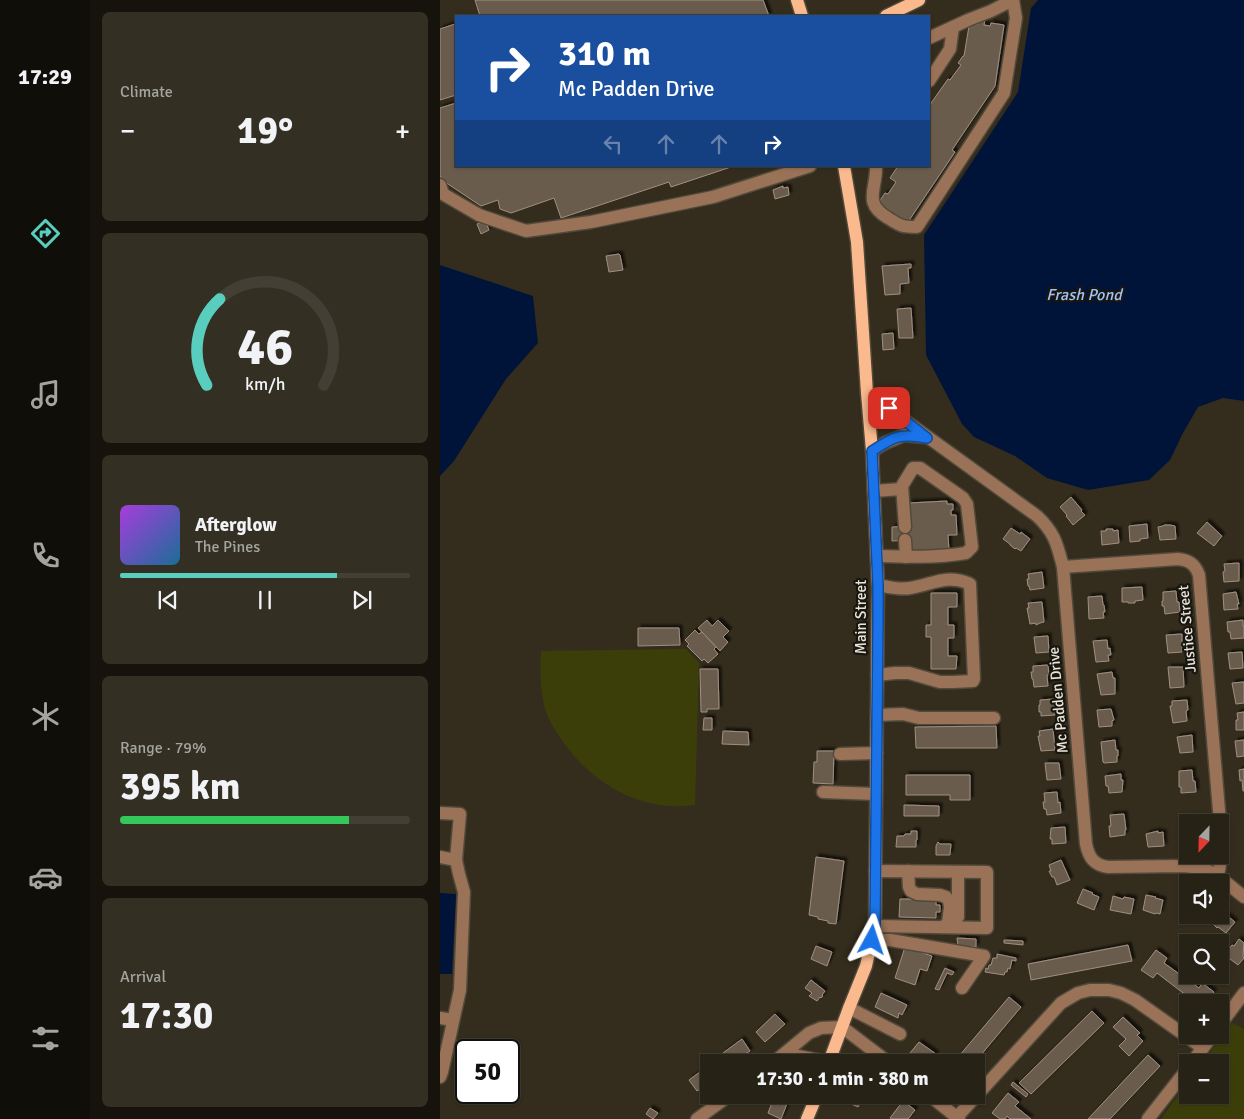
<!DOCTYPE html>
<meta charset="utf-8">
<style>
:root{--surface:#272216;--page:#332f23;--text:#f1f3f6;--muted:#a4a4a1;--line:#433f35;--accent:#59cebe}
body{margin:0;font-family:Signika,sans-serif;background:var(--page);color:var(--text);height:100vh;display:flex;flex-direction:column;font-size:19px;white-space:nowrap}
*{box-sizing:border-box;margin:0}
p{font-size:16px;color:var(--muted)}
.icon{flex:none;width:28px;height:28px;fill:none;stroke:currentColor;stroke-width:2;stroke-linecap:round;stroke-linejoin:round}
.map{position:relative;flex:1;overflow:hidden}
.details{display:flex;flex-direction:column;gap:12px;padding:12px;background:#15130c;width:350px}
.details>*{flex:none}
.banner{position:absolute;left:15px;top:15px;width:475px;height:152px;border-radius:0px;box-shadow:0 1px 4px #0004,0 0 0 1px var(--line);background:#1a4fa0;color:#fff;overflow:hidden}
.needle{width:32px;rotate:202deg}
.fabs{position:absolute;left:739px;top:814px;display:grid;gap:10px}
.fabs a{display:grid;place-items:center;width:50px;height:50px;border-radius:0px;background:var(--surface);box-shadow:0 1px 4px #0004,0 0 0 1px var(--line);font-size:25px}
.speed{position:absolute;left:15px;top:1039px;display:flex;gap:10px;font-size:25px;font-weight:700;text-align:center}
.speed>*{display:grid;place-content:center;width:65px;height:65px;border-radius:50%;background:var(--surface);box-shadow:0 1px 4px #0004,0 0 0 1px var(--line);line-height:1}
.speed .limit{border:2px solid #111;border-radius:8px;background:#fff;color:#111}
.pin{position:absolute;display:grid;place-items:center;width:42px;height:42px;color:#fff;margin:-21px;border-radius:10px;box-shadow:0 2px 8px #0006}
.me{position:absolute;width:55px;margin:-28px;rotate:5deg;stroke-linejoin:round;filter:drop-shadow(0 0 4px #0008)}
.turn{display:flex;align-items:center;gap:18px;height:105px;padding:0 20px;font-size:22px}
.turn .icon{width:65px;height:65px;stroke-width:2.5}
.turn b{display:block;font-size:35px;line-height:42px}
.lanes{display:flex;align-items:center;height:48px;padding:0 20px;background:#0003;justify-content:center;gap:25px;direction:ltr}
.lanes .off{opacity:.35}
.big{font-size:38px;font-weight:700;line-height:1.1}
.details .card{flex:1;display:flex;flex-direction:column;justify-content:center;gap:8px;min-width:0;padding:0 18px;border-radius:8px;background:var(--page)}
.details .dial{align-items:center;gap:0}
.dial svg{height:130px;overflow:visible;fill:none;stroke:var(--line);stroke-width:7;stroke-linecap:round;text-anchor:middle}
.dial text{fill:var(--text);stroke:none}
.song{display:flex;align-items:center;gap:15px}
.cover{width:60px;height:60px;border-radius:8px;background:linear-gradient(135deg,hsl(280 70% 55%),hsl(200 70% 35%))}
.played{height:5px;border-radius:2px;background:linear-gradient(90deg,var(--accent) 75%,var(--line) 75%)}
.keys{display:flex;justify-content:space-around;direction:ltr}
.heat{display:flex;justify-content:space-between;align-items:center;font-size:28px;direction:ltr}
.charge{height:8px;border-radius:4px;background:linear-gradient(90deg,#34c759 79%,var(--line) 0)}
.trip{position:absolute;left:260px;top:1054px;width:285px;height:50px;border-radius:0px;background:var(--surface);box-shadow:0 1px 4px #0004,0 0 0 1px var(--line);font-weight:700;line-height:50px;text-align:center}
main{display:flex;flex:1;min-height:0}
.menu{display:flex;flex-direction:column;width:90px;justify-content:space-around;align-items:center;background:#100e09;color:var(--muted)}
.menu .icon{width:35px;height:35px}
.menu .selected{color:var(--accent)}
.menu b{font-size:22px;color:var(--text)}
.map>svg:first-child{display:block}
.green{fill:#3c3e0a}
.water{fill:#001439}
.building{fill:#6b5c4e;stroke:#a08f81;filter:url(#shadow)}
.lines{fill:none;stroke-linecap:round;stroke-linejoin:round}
.minor-casing{stroke:#514a3b;stroke-width:15}
.major-casing{stroke:#514a3b;stroke-width:15}
.minor{stroke:#9a7258;stroke-width:12}
.major{stroke:#fbba8e;stroke-width:12}
.route-casing{stroke:#114b97;stroke-width:12}
.route{stroke:#1a73e8;stroke-width:9}
.labels{text-anchor:middle;dominant-baseline:central;stroke-width:4.5;stroke-linejoin:round;paint-order:stroke}
.street-label{font-size:15px;fill:#e9e5da;stroke:#19160f}
.water-label{font-size:16px;font-style:italic;fill:#9fc3fa;stroke:#19160f}
</style>
<main>
<nav class="menu">
<b>17:29</b>
<svg class="icon selected" aria-label="directions" viewBox="0 0 24 24"><path d="M12 3l9 9-9 9-9-9zM9 14v-3h6M13 9l2 2-2 2"/></svg>
<svg class="icon" aria-label="music" viewBox="0 0 24 24"><path d="M9 18V5l10-2v13"/><circle cx="6" cy="18" r="3"/><circle cx="16" cy="16" r="3"/></svg>
<svg class="icon" aria-label="phone" viewBox="0 0 24 24"><path d="M5 4h4l2 5-3 2q2 4 5 5l2-3 5 2v4C11 20 4 13 5 4z"/></svg>
<svg class="icon" aria-label="climate" viewBox="0 0 24 24"><path d="M12 3v18M4 7l16 10M4 17L20 7"/></svg>
<svg class="icon" aria-label="car" viewBox="0 0 24 24"><path d="M5 17H2v-5l4-1 3-4h7l3 4 3 1v5h-3M9 17h6M6 11h13"/><circle cx="7" cy="17" r="2"/><circle cx="17" cy="17" r="2"/></svg>
<svg class="icon" aria-label="filters" viewBox="0 0 24 24"><path d="M4 7h16M4 17h16"/><circle cx="9" cy="7" r="2"/><circle cx="15" cy="17" r="2"/></svg>
</nav>
<section class="details">
<div class="card"><p>Climate</p>
<div class="heat"><a>−</a><b class="big">19°</b><a>+</a></div>
</div>
<div class="card dial"><svg viewBox="0 0 100 80">
<path d="M14 69A42 42 0 1 1 86 69"/>
<path d="M14 69A42 42 0 0 1 22 16" stroke="#59cebe"/>
<text x="50" y="56" font-size="32" font-weight="700">46</text>
<text x="50" y="72" font-size="11">km/h</text>
</svg></div>
<div class="card">
<div class="song"><i class="cover"></i><div><b>Afterglow</b><p>The Pines</p></div></div>
<div class="played"></div>
<div class="keys"><svg class="icon" aria-label="previous" viewBox="0 0 24 24"><path d="M18 5L8 12l10 7zM5 5v14"/></svg><svg class="icon" aria-label="pause" viewBox="0 0 24 24"><path d="M8 5v14M16 5v14"/></svg><svg class="icon" aria-label="next" viewBox="0 0 24 24"><path d="M6 5l10 7-10 7zM19 5v14"/></svg></div>
</div>
<div class="card"><p>Range · 79%</p><b class="big">395 km</b><div class="charge"></div></div>
<div class="card"><p>Arrival</p><b class="big">17:30</b></div>
</section>
<div class="map">
<svg width="804" height="1119" viewBox="0 0 804 1119">
<defs>
<filter id="shadow"><feDropShadow dx="3" dy="-3" stdDeviation="1" flood-color="#0009"/></filter>
</defs>
<rect width="100%" height="100%" fill="#342d1d"/>
<g class="green">
<path d="M246,649L259,663L255,805C249,805 242,807 236,806C194,806 156,783 130,751C121,739 112,727 106,712C100,692 100,672 101,651Z"/>
<path d="M792,1023L804,1029V1119H721L747,1083L748,1095H780V1062H763Z"/>
</g>
<g class="water">
<path d="M598,0H804V401L783,398L758,407L743,433L730,460L709,480L648,490L607,478L575,456L534,437L522,424L486,355L484,235L578,92L591,8Z"/>
<path d="M0,265L93,296L98,343L66,379L14,461L0,476Z"/>
<path d="M0,893L16,894L12,974H0Z"/>
</g>
<g class="building">
<path d="M35,0H323L329,16H40Z"/>
<path d="M545,19L544,25L550,26L551,23L564,25L555,86L512,150L515,152L466,225L440,207L442,204L439,202L445,193L448,194L456,182L450,178L458,166H489V106L508,79L510,80L521,65L518,63L523,56H524L529,26H532V24H538L539,20Z"/>
<path d="M15,24L16,82H14L16,88V95L0,100V29Z"/>
<path d="M16,103V166L291,167L231,187L229,182L121,218L114,198L71,213L60,209L58,200L41,206L2,180L0,175V108Z"/>
<path d="M343,186V188L348,187L349,195L335,199L333,190Z"/>
<path d="M45,220L49,230L41,234L37,224Z"/>
<path d="M179,254L180,255L183,270L169,272L166,256Z"/>
<path d="M471,264V268H468L469,283L460,284V294L445,295L442,266Z"/>
<path d="M471,308L473,338H459L457,309Z"/>
<path d="M453,333L454,349L443,350L442,334Z"/>
<path d="M631,497L642,510L641,511L645,515L633,525L626,516L627,515L620,507Z"/>
<path d="M507,501V504H513V510H511V515H516L517,535H508L509,551L472,553L471,540L452,541V527L471,526L469,503Z"/>
<path d="M767,522L782,536L774,546L757,533Z"/>
<path d="M707,524L708,538L700,539V541L690,542L689,526Z"/>
<path d="M724,525H730L735,526L736,539L720,540L718,527L723,526Z"/>
<path d="M571,528L580,534L581,532L590,539L581,551L576,548L575,549L570,545V544L563,539Z"/>
<path d="M666,529H673V531L678,530L679,543L662,545L661,531H666Z"/>
<path d="M799,563V581L784,582L783,572L785,571L784,564Z"/>
<path d="M602,572L604,588L590,590L589,586H588L587,579H589L588,574Z"/>
<path d="M702,587L703,600L695,601V603H688V602H682V588Z"/>
<path d="M736,591L737,602H739L740,612L725,614L724,606H722V601H723V592Z"/>
<path d="M796,592L799,604H797L798,609L784,610L783,594Z"/>
<path d="M491,593H517V607H508V625H514V638H508V656H517L516,669H491V637H486V625H491Z"/>
<path d="M662,596L663,605H664L665,612H663L664,618L649,619L648,597Z"/>
<path d="M602,602L604,622L600,623L596,625V623L590,624L587,608H589L588,603Z"/>
<path d="M267,620L272,626L278,620L289,631L283,637L288,642L280,651L258,628Z"/>
<path d="M803,620V626H804V638L791,639L790,632H788L787,622Z"/>
<path d="M198,628H239L240,645L198,646Z"/>
<path d="M255,630L259,634L262,632L276,647L274,649L278,654L268,663L264,659L262,661L247,646L249,644L245,640Z"/>
<path d="M742,634V652L728,653L726,635Z"/>
<path d="M608,636L609,652L596,653L594,637Z"/>
<path d="M667,640L668,649L670,648L671,655H668L669,661L656,662L653,641Z"/>
<path d="M802,652L803,668L790,669L788,653Z"/>
<path d="M608,665L609,675H607L608,686L594,687L593,679H592L591,672H593V666Z"/>
<path d="M728,667H743L744,687L730,688Z"/>
<path d="M260,669H278L279,709H267V712H261Z"/>
<path d="M672,672L673,678H675V694L661,695L657,674Z"/>
<path d="M804,682V703L796,704L792,683Z"/>
<path d="M614,699L615,715L601,716V712H599V705H600V700Z"/>
<path d="M747,700L748,710L746,711L747,721L733,723L730,706H732V701Z"/>
<path d="M671,709L674,720L672,721V726L659,727L657,710Z"/>
<path d="M804,712V730H796V720H798L797,713Z"/>
<path d="M264,718H272V730H263Z"/>
<path d="M556,726L557,748H476L475,727Z"/>
<path d="M613,729L615,750L601,751L598,736H600L599,731Z"/>
<path d="M283,731L308,732L309,745L282,744Z"/>
<path d="M752,735L753,752L740,753L737,737Z"/>
<path d="M675,740L676,750H678V756H677V762L664,763L663,762L661,742Z"/>
<path d="M804,740V756L797,757L795,741Z"/>
<path d="M377,751H394L393,784L373,783L374,762H377Z"/>
<path d="M605,763H619L621,779L607,780Z"/>
<path d="M804,769V791H803L802,780L800,781L799,770Z"/>
<path d="M752,770L753,781H755L756,792L741,793V787H739V771Z"/>
<path d="M681,774V780H683L682,792L669,793L668,786H666L665,776Z"/>
<path d="M466,775H530V800H510V795H466Z"/>
<path d="M617,792L618,803L620,802L621,813L607,815L606,809H604L603,802H605L604,793Z"/>
<path d="M464,805L499,806V816H464Z"/>
<path d="M684,814L686,830H685V835L670,837L669,826H671L670,815Z"/>
<path d="M755,817V822H748V835L743,836L741,818Z"/>
<path d="M625,827L626,843L612,844V839H610L611,828Z"/>
<path d="M471,831H477V840H476V847H456L457,836H464L465,834H471Z"/>
<path d="M718,831V833L723,832L724,846L708,847L706,834Z"/>
<path d="M498,842L500,844H511L510,855H496V846Z"/>
<path d="M376,857L404,861L396,924L388,923V921L378,919V917L369,915Z"/>
<path d="M621,860L630,880L617,885L614,877H612L609,871H611L609,865Z"/>
<path d="M643,889L653,893L652,894L659,897L654,910L637,903Z"/>
<path d="M706,895L716,897L715,898L723,900L720,914L716,913L715,914L703,910Z"/>
<path d="M673,896L683,899L684,897L694,899L691,914L670,910Z"/>
<path d="M460,899H496V905H500V912H496V918L459,917Z"/>
<path d="M780,910L795,922L786,933L778,927L777,928L774,925V923L770,920L774,915H780Z"/>
<path d="M517,938L536,939V947L518,946Z"/>
<path d="M799,939L804,943L803,956L804,958L798,965L786,956L790,951L788,950L792,945L794,946Z"/>
<path d="M564,940L583,941V945L564,943Z"/>
<path d="M688,945L692,961L591,980L588,964Z"/>
<path d="M376,946L392,952L387,966L371,959Z"/>
<path d="M465,947L492,956L487,971L480,969L475,985L455,978Z"/>
<path d="M716,950L727,958L724,963L759,988L762,983L774,992L766,1002H749L751,999L717,973L713,978L701,970Z"/>
<path d="M557,954L576,958V961L572,960L570,969L568,968L567,972H565L564,975L545,972L546,968L548,969L549,965H551L553,958H557Z"/>
<path d="M505,968L514,972L512,975L507,973L499,990L495,989Z"/>
<path d="M371,980L385,991L382,995L383,996L381,998L380,997L377,1001L369,996L372,993L365,988Z"/>
<path d="M441,993L467,1005L462,1015L459,1013L458,1018L435,1007Z"/>
<path d="M569,997L581,1007L535,1062H514Z"/>
<path d="M652,1011L664,1023L591,1094L579,1083Z"/>
<path d="M335,1014L345,1024L325,1042L316,1032Z"/>
<path d="M683,1017L700,1033L697,1035L703,1041L689,1056L679,1046L686,1039L673,1027Z"/>
<path d="M302,1039L310,1051L293,1062H290L283,1053Z"/>
<path d="M479,1042L496,1054L489,1062H481L470,1053Z"/>
<path d="M708,1055L720,1066L670,1119H648Z"/>
<path d="M268,1066L269,1068V1083L257,1091L249,1080Z"/>
<path d="M573,1082L588,1094L586,1097L571,1085Z"/>
<path d="M568,1093L579,1102L575,1106L591,1119H570L567,1116L565,1119H560L552,1113Z"/>
<path d="M335,1095H346L350,1096L341,1119L328,1113Z"/>
<path d="M404,1095H422L421,1098H423L418,1107L402,1100Z"/>
<path d="M463,1101L475,1110L468,1119H452L450,1118Z"/>
<path d="M210,1108L218,1113L213,1119L206,1114Z"/>
</g>
<g class="lines">
<g class="minor-casing">
<g id="minor">
<path d="M489,38L528,20L551,11L573,0"/>
<path d="M489,81L510,49L513,27"/>
<path d="M436,166C437,189 422,203 448,218C461,226 461,227 477,227L564,93L576,18L573,0"/>
<path d="M0,185L3,194L39,215L86,231L151,222L273,197L370,166"/>
<path d="M427,393L597,516C615,533 617,544 623,567L646,844C649,858 654,865 668,867L742,866L763,868L778,876L804,897"/>
<path d="M432,451L445,443L464,435L485,437"/>
<path d="M434,491L462,489"/>
<path d="M465,540L466,557"/>
<path d="M437,556C466,557 496,558 526,553L532,547L527,504L523,498L480,468H473L462,486L465,527"/>
<path d="M623,567L738,559C749,560 755,564 759,575L780,822"/>
<path d="M437,675L455,673H469L500,682H513L533,681L534,679L530,584L528,583C505,574 491,585 470,588C459,590 448,587 438,585"/>
<path d="M437,715L463,714L479,718H554"/>
<path d="M400,754L437,753"/>
<path d="M383,792L435,794"/>
<path d="M0,813L20,814L16,860L19,874L24,892L20,990L2,1072L0,1077"/>
<path d="M0,857L16,860"/>
<path d="M435,871L547,872V928L435,926"/>
<path d="M468,871L469,887L471,891L477,894L500,895L506,897L509,901L510,907L508,923L503,927"/>
<path d="M518,872V917"/>
<path d="M778,876C782,858 782,842 780,824"/>
<path d="M432,940H450L544,956L522,988"/>
<path d="M409,1008L460,1034"/>
<path d="M0,1018L13,1020"/>
<path d="M780,1025L804,993"/>
<path d="M338,1059L358,1056L389,1062"/>
<path d="M334,1062L369,1033L381,1028L402,1027L448,1062"/>
<path d="M752,1062L773,1035"/>
<path d="M489,1095L519,1119"/>
<path d="M517,1117L621,1003L638,993L650,990H669L681,993L695,1000L763,1048"/>
<path d="M257,1119L290,1095"/>
<path d="M708,1119L748,1068"/>
</g>
</g>
<g class="major-casing">
<g id="major">
<path d="M357,0L362,16"/>
<path d="M446,16L479,0"/>
<path d="M389,1062L409,1008L426,966L435,926L438,587L432,451L427,393L417,242L404,166"/>
<path d="M367,1119L377,1095"/>
</g>
</g>
<use href="#minor" class="minor"/>
<use href="#major" class="major"/>
</g>
<g class="lines">
<g class="route-casing">
<path id="route" d="M432,940L435,926L438,622V585L432,451C455,436 460,433 487,438L449,408"/>
</g>
<use href="#route" class="route"/>
</g>
<g class="labels">
<g class="street-label">
<text transform="translate(421 617) rotate(-90)">Main Street</text>
<text transform="translate(747 629) rotate(-95)">Justice Street</text>
<text transform="translate(618 700) rotate(-95)">Mc Padden Drive</text>
</g>
<g class="water-label">
<text x="644" y="295">Frash Pond</text>
</g>
</g>
</svg>
<div class="fabs">
<a><svg class="needle" viewBox="-14 -14 28 28"><path d="M0-13l5 13h-10z" fill="#e53935"/><path d="M0 13l5-13h-10z" fill="#a4a4a1"/></svg></a>
<a><svg class="icon" aria-label="sound" viewBox="0 0 24 24"><path d="M4 9h4l5-4v14l-5-4H4zM17 9q2 3 0 6"/></svg></a>
<a><svg class="icon" aria-label="search" viewBox="0 0 24 24"><circle cx="10" cy="10" r="6"/><path d="M15 15l6 6"/></svg></a>
<a>+</a>
<a>−</a>
</div>
<div class="speed"><div class="limit">50</div></div>
<div class="pin" style="left:449px;top:408px;background:#d93025"><svg class="icon" aria-label="arrive" viewBox="0 0 24 24"><path d="M6 21V4h12l-3 4 3 4H6"/></svg></div>
<svg class="me" style="left:432px;top:940px" viewBox="-20 -20 40 40"><path d="M0-17L14 15 0 8-14 15z" fill="#1a73e8" stroke="#fff" stroke-width="4"/></svg>
<div class="trip">17:30 · 1 min · 380 m</div>
<div class="banner">
<div class="turn"><svg class="icon" aria-label="right" viewBox="0 0 24 24"><path d="M7 20v-9h11M14 6l5 5-5 5"/></svg><div><b>310 m</b>Mc Padden Drive</div></div>
<div class="lanes"><svg class="icon off" aria-label="left" viewBox="0 0 24 24"><path d="M17 20v-9H6M10 6l-5 5 5 5"/></svg><svg class="icon off" aria-label="ahead" viewBox="0 0 24 24"><path d="M12 20V5M6 11l6-6 6 6"/></svg><svg class="icon off" aria-label="ahead" viewBox="0 0 24 24"><path d="M12 20V5M6 11l6-6 6 6"/></svg><svg class="icon" aria-label="right" viewBox="0 0 24 24"><path d="M7 20v-9h11M14 6l5 5-5 5"/></svg></div>
</div>
</div>
</main>
